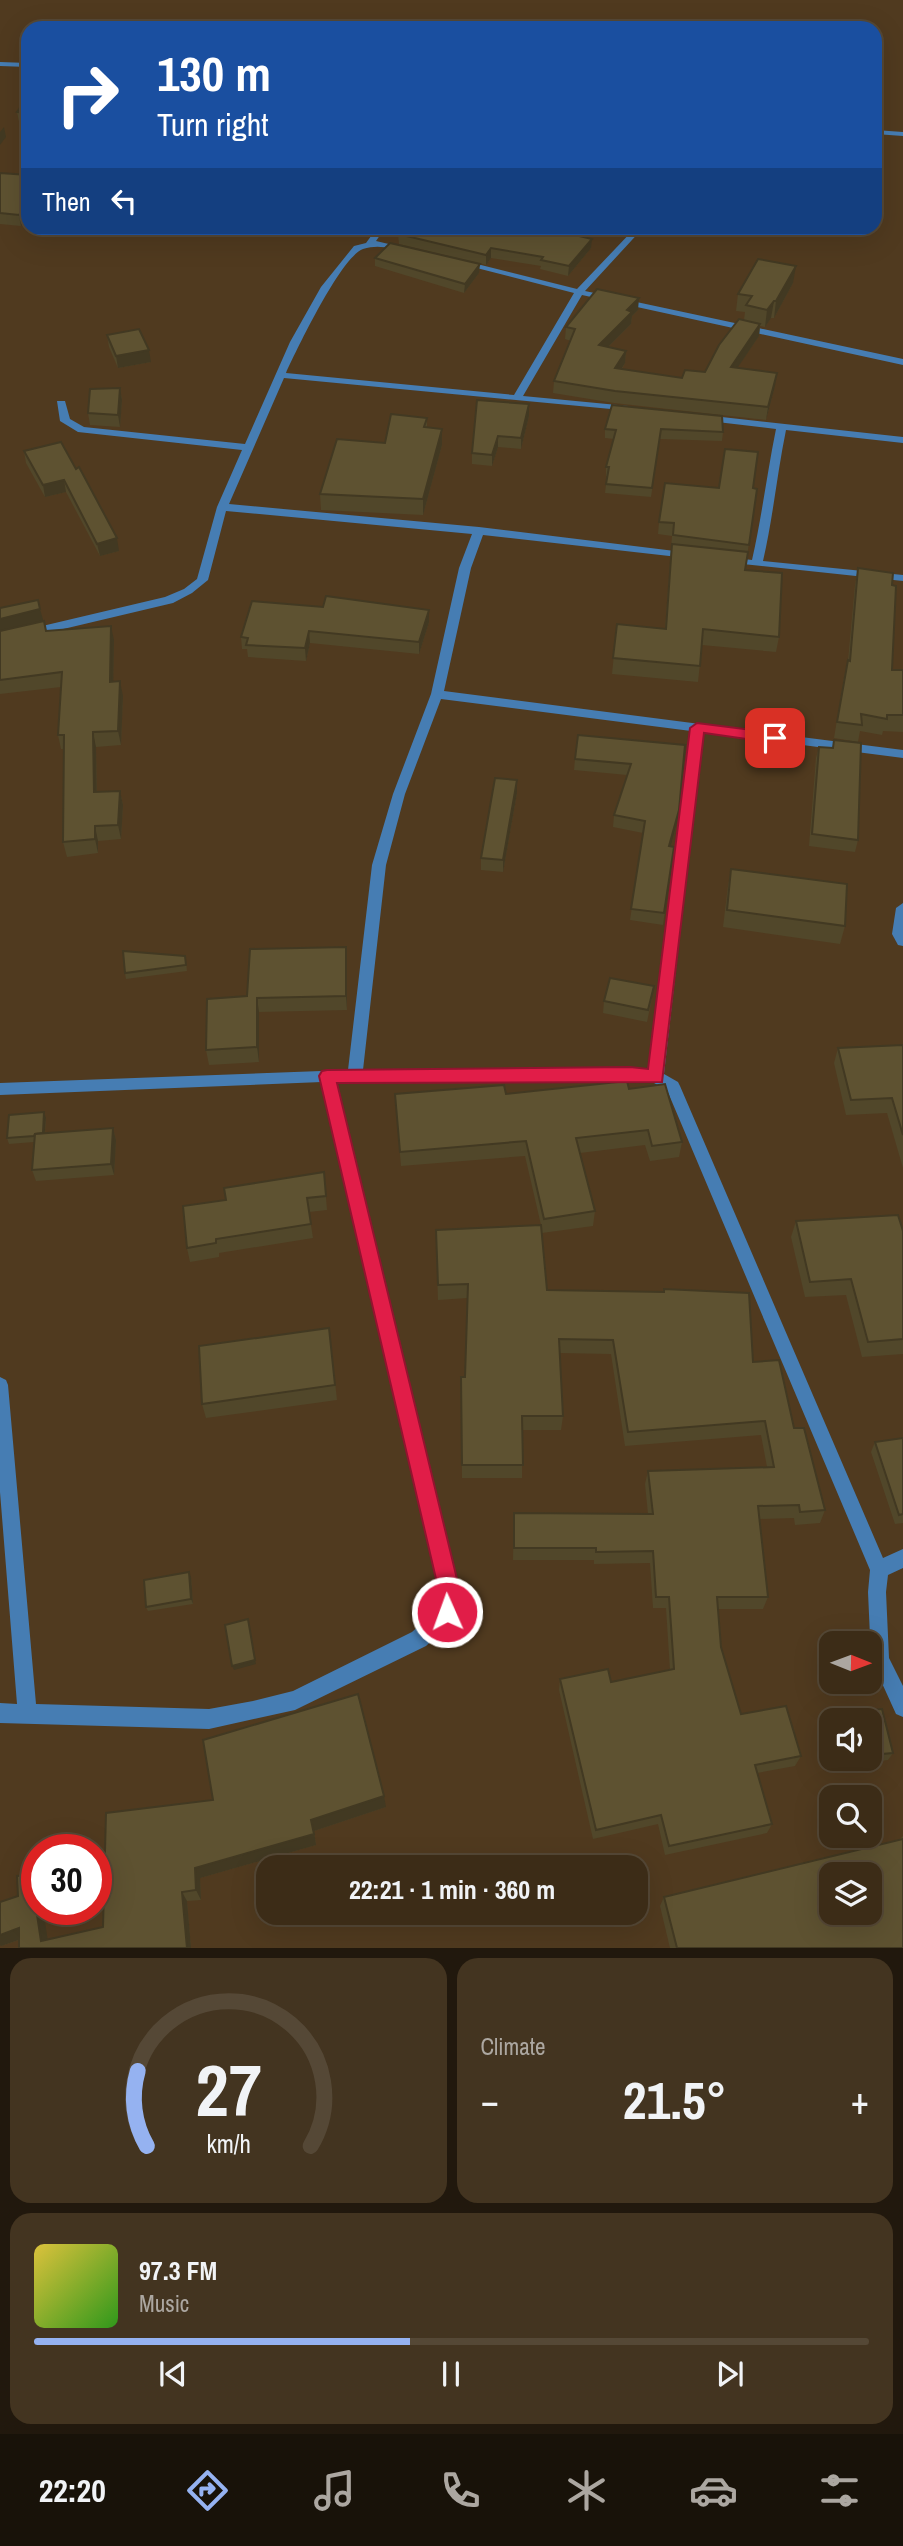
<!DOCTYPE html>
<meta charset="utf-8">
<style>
:root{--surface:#3c2c17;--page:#433420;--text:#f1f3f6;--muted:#aca7a1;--line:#554836;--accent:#95b2f1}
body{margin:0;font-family:"Archivo Narrow",sans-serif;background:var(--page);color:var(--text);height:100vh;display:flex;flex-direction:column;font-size:26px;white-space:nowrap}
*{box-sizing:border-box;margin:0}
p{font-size:23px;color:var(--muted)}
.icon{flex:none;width:38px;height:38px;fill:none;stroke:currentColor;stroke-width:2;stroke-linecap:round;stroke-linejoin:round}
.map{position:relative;height:1948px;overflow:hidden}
.panel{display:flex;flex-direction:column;gap:10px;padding:10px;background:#21180d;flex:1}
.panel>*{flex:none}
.banner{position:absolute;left:21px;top:21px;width:861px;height:214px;border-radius:21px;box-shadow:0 7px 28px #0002,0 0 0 2px var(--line);background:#1a4fa0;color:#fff;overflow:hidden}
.needle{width:46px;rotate:91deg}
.controls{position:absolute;left:819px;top:1631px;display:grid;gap:14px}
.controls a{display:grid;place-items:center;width:63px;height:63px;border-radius:14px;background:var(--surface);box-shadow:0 7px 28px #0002,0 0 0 2px var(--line);font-size:35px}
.speed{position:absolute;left:21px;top:1834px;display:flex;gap:14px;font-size:35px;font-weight:700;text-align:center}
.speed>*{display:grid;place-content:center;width:91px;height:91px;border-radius:50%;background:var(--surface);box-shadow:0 7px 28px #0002,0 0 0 2px var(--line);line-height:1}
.speed .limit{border:10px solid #d22;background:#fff;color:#111}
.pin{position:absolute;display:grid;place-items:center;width:60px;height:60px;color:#fff;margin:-30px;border-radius:14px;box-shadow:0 4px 10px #0006}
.me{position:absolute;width:77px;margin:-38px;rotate:358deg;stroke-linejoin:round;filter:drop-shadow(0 0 5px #0008)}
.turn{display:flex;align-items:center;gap:24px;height:147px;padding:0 21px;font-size:32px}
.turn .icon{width:91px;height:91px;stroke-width:2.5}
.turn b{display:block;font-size:49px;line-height:60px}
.then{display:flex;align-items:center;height:66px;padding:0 21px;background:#0003;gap:14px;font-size:26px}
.big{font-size:52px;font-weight:800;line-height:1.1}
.panel .widget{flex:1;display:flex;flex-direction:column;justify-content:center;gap:10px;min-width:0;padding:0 24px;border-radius:21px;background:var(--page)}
.panel .dial{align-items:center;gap:0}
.dial svg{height:182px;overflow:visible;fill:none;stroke:var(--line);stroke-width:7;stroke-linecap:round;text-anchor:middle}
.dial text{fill:var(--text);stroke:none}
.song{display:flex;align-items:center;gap:21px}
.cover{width:84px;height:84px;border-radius:10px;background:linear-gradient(135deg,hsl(50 70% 55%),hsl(110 70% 35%))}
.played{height:7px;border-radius:4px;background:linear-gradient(90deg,var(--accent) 45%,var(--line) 45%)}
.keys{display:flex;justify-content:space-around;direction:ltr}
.heat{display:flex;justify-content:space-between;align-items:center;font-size:38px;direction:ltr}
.panel .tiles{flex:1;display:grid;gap:10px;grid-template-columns:1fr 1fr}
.widget:last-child{grid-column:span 2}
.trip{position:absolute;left:256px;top:1855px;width:392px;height:70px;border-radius:21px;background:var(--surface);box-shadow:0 7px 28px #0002,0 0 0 2px var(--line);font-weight:800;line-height:70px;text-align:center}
.dock{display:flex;height:112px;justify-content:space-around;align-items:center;background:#181209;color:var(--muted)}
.dock .icon{width:49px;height:49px}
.dock .active{color:var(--accent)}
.dock b{font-size:32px;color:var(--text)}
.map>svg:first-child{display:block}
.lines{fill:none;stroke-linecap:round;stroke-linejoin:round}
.street{fill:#467db3;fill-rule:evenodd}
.wall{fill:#51472a}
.shaded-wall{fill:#423922}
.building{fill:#5e5231;stroke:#423922;stroke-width:2;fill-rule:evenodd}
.route{fill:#e11d48;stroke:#92132f;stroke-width:2}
</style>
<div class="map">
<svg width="903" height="1948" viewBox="0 0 903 1948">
<rect width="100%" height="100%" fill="#503a1f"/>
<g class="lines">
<g class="street">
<path d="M0,62L28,63V67L0,66Z"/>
<path d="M875,130L903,132V136L875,134Z"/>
<path d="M377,228H385L376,241L410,249L406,252C391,248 378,244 363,249C341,257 297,349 286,373L514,395L574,293L461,264V260L577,289L635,228H643L585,291L903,359V365L582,295L523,396L628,406L632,407V411L284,378L229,504L479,527L691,553L693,555L687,558L483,535L471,568L444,691L903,750V758L703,732L664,1074L678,1082L680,1086L883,1558L903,1549V1568L888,1575L886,1592L889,1658L903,1686V1717L896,1714L871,1659L868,1592L870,1570L667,1090L654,1083L630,1080L337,1082L455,1579L457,1612L455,1619L426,1646L295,1710L209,1729L0,1723V1703L17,1704L0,1492V1377L6,1380L8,1385L36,1704L209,1709L253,1701L293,1691L412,1632L439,1608L437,1579L322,1082L0,1095V1083L348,1070L372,865L393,794L431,694L459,568L472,534L226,511L208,580L192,593L173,603L0,644V636L165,597L184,589L197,579L217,507L242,450L78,432L60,421L57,401H65L70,419L84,427L245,444L290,342L321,287L354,246L366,243ZM441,699L691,731L649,1070L630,1068L363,1070L386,865L405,794Z"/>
<path d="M704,415L903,437V443L786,430C777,474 773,518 763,561L903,575V581L724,562L722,560L728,557L752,560C762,516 767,473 776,429L700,420L699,418Z"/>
<path d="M903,903V946L898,945L892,934L896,908Z"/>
</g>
</g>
<g class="wall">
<path d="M28,97V133L21,132L17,112Z"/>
<path d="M0,173L28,175L21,226L0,224Z"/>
<path d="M398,234L572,235L591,248L568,276L540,269L541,266L491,258L486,265L399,244Z"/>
<path d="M375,258L479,273L464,293L375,266Z"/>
<path d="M793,283L774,318H771L765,327L760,326L759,336L737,368L775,386L766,420L614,403L553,393L554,381L571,341L565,339L566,327L638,310L632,316L631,324L608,347L626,351L625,363L622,369L682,378L705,372L744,320L745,312L736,311L738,294Z"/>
<path d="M107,335L151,362L118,368L109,347Z"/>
<path d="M120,388L122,400L120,427L90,425L88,413Z"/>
<path d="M529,404V416L521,449L498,447L492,466L472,464V453Z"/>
<path d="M612,405L723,432L722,441L660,439L651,497L605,493L607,476H606V467L614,439L605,438V429Z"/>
<path d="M427,418V427L442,445L423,515L321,510L320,494Z"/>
<path d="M61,442L119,551L100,556L66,492L45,497L26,463L24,451Z"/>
<path d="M719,488L757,489L745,570L779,637L776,652L702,645L698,682L612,674L617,624L665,629L672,536L658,534L659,522Z"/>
<path d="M858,568L892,585V670H903V732L883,731L882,735L860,731L858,742L834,738L844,677L848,661L855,585Z"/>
<path d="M323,607L429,610V622L419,654L310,643L306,661L248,657L247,649H242L241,637Z"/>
<path d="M0,608L43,621L46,631L114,640L113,682L123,696L121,745L96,747L97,792L120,791L123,805L121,839L98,841V853L67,857L63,842L64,749H61L58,735L61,687L0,694Z"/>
<path d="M685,745L677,822L671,846L674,847L663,925L630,920L643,833L613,827L614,815L627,775L574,770L575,759Z"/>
<path d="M819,747L858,840L855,852L809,846L816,758Z"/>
<path d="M517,793L503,872L481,870V858Z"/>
<path d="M731,869L845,926L840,944L723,927L728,886Z"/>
<path d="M346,947L347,962V1010L259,1012V1062L209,1065L206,1050L247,996Z"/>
<path d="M186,962L187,971L126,979L125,973Z"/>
<path d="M652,998L647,1022L603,1013L604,1001Z"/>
<path d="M903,1045V1168L887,1113L846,1115L834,1063L838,1048Z"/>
<path d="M629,1089L682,1142L679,1157L650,1161L645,1145L580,1153L595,1211L593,1226L542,1233L541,1227L547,1290L753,1362L794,1428L825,1510L820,1523L795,1525L794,1518L759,1519L768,1597L763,1609H718L721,1647L741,1714L801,1756L795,1766L757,1773L772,1824L767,1833L665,1855L658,1824L593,1839L559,1690L560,1679L611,1682L670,1670L666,1608H653L650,1563L594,1564V1560H513L514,1513L648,1514L645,1484L648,1471L767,1467L761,1435L625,1446L611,1354L559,1353L563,1416L561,1430H522V1478H462L461,1377H465L467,1298L438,1300L436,1244L541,1225L525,1156L401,1166L395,1094H506Z"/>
<path d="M46,1118L45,1133L113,1128L116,1140L114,1175L36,1181L32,1170L34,1142L9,1144L7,1138Z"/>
<path d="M324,1172L327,1210L309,1212L313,1238L219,1253V1257L190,1262L187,1248L226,1200Z"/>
<path d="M796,1221L903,1231V1354L862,1357L846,1295L805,1297L791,1237Z"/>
<path d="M329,1328L337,1400L206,1418L202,1404Z"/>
<path d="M903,1438V1523L895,1524L871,1452L875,1442Z"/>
<path d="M191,1577L193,1604L148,1611L146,1607Z"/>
<path d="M882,1709L893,1753L888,1760L855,1764L853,1759H870V1720H844L849,1712Z"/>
<path d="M386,1807L314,1831L316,1845L200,1878L201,1900L187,1901L191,1948L19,1940L1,1946L18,1896L31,1875L37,1882V1909H43L47,1940L103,1927L106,1813Z"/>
<path d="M903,1836V1948H670L660,1906L664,1897L899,1840Z"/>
</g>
<g class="shaded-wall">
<path d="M4,127L6,137L0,145V132Z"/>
<path d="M28,200V214L21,226L19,215Z"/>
<path d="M571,228H579L565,243L566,233Z"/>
<path d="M592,239L591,248L568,276L569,266Z"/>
<path d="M491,248V258L486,265V255Z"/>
<path d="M480,264L479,273L464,293L465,284Z"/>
<path d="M796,266L793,283L774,318L776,301Z"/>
<path d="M639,298L638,310L632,316L631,324L598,357L599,345L627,310Z"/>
<path d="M774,301L771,318L765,327L767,310Z"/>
<path d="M760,324L759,336L730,379L731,367Z"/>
<path d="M149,350L151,362L118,368L116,356Z"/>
<path d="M626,351L625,363L614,381L615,368Z"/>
<path d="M777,373L775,386L766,420L768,407Z"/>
<path d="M120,388L122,400L120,427L118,415Z"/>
<path d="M529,404V416L521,449V438Z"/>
<path d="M442,429V445L423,515V499Z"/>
<path d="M498,436V447L492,466V455Z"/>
<path d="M64,480L66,492L45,497L43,485Z"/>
<path d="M117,538L119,551L100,556L97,544Z"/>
<path d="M40,609L44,623L0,634V619Z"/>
<path d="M429,610V622L419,654V642Z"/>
<path d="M111,626L114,640L113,697L110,682Z"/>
<path d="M309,631L310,643L306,661L305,648Z"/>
<path d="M120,681L123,696L121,745L118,731Z"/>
<path d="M93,732L96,747L97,807L94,792Z"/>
<path d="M517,780V793L503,872V860Z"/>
<path d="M120,791L123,805L121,839L118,825Z"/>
<path d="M679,810L677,822L668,858L669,846Z"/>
<path d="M95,826L98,841V853L95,839Z"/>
<path d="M346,947L347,962V1010L346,996Z"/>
<path d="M257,998L259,1012V1062L257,1047Z"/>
<path d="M44,1112L46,1118L44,1141L43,1135Z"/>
<path d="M113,1128L116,1140L114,1175L111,1164Z"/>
<path d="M189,1572L191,1577L193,1604L191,1599Z"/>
<path d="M248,1619L256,1664L234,1670L232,1666Z"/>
<path d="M384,1796L386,1807L314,1831L316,1845L200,1878L201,1900L196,1890L195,1868L311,1820Z"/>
<path d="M31,1875L37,1882V1909H43L49,1948L41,1941Z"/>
<path d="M182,1892L187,1901L191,1948H187Z"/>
<path d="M19,1928L27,1937L1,1946L0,1945V1935Z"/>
</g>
<g class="building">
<path d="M28,97V113L17,112Z"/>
<path d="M0,173L28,175V200L19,215L0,213Z"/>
<path d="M405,228H571L566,233L592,239L569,266L541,260L543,257L491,248L486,255L398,234Z"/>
<path d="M390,243L480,264L465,284L375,258Z"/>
<path d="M758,259L796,266L776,301H774L767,310L746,305L752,296L738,294Z"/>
<path d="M597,289L639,298L627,310L632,312L599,345L626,351L615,368L682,378L685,370L705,372L719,345L739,319L760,324L731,367L777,373L768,407L615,391L554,381L575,329L566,327Z"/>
<path d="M139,329L149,350L116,356L107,335Z"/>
<path d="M120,388L118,415L88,413L90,389Z"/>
<path d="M477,400L529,404L521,438L498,436L492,455L472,453Z"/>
<path d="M612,405L722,416L723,432L661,429L652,488L606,484L609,467H606L616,430L605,429Z"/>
<path d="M391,414L427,418L424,427L442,429L423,499L320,494L337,439L385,443Z"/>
<path d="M61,442L76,469L79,467L117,538L97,544L64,480L43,485L24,451Z"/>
<path d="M725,449L758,452L753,488L757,489L749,545L673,535L674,523L659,522L665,483L719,488Z"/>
<path d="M672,544L748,552L745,570L782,573L779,637L703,629L700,666L613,658L617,624L666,629Z"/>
<path d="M858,568L893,573L892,585L896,586L892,670H903V715H887V719L861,714L862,725L837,722L848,660L850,661Z"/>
<path d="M326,596L429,610L419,642L309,631L305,648L246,645L248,638L241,637L252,601L323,607Z"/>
<path d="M38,600L40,609L0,619V608Z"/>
<path d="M44,621L46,631L111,626L110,682L120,681L118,731L93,732L94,792L120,791L118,825L95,826V839L63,842L64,735H58L62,672L0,680V631Z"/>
<path d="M578,735L685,745L679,810L669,846L674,847L664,913L631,909L645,821L614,815L631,764L575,759Z"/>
<path d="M834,740L861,743L858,840L812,834L819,747L833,748Z"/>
<path d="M495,778L517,780L503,860L481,858Z"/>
<path d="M731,869L847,884L845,926L727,910Z"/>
<path d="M346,947V996L257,998V1047L206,1050L207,999L247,996L250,949Z"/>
<path d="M123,951L185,956L186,965L125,973Z"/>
<path d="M610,978L654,986L648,1010L604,1001Z"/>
<path d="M903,1045V1135L892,1098L851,1100L838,1048Z"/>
<path d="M627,1081L629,1089L665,1084L682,1142L652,1146L648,1130L576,1138L595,1211L544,1219L526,1141L400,1152L395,1094L504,1085L506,1094Z"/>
<path d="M44,1112L43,1133L35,1134L34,1136L7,1138L9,1115Z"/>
<path d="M113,1128L111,1164L32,1170L35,1134Z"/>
<path d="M324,1172L326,1196L307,1198L311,1224L216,1239V1243L187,1248L183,1206L226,1200L224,1188Z"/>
<path d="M898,1215L903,1231V1339L868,1342L851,1279L810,1282L796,1221Z"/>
<path d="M541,1225L547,1290L664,1292V1289L749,1293L753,1362L779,1360L794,1428H804L825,1510L800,1512L799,1505L758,1506L768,1597H717L721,1647L741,1714L786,1706L801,1756L755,1765L772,1824L669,1846L661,1815L596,1830L560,1679L608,1669L611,1682L674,1669L669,1597H656L653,1551L596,1552V1548H514V1513L653,1514L648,1471L774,1467L765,1421L628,1432L613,1340L559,1339L563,1416H522L523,1465H462L461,1377H465L468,1284L438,1285L436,1230Z"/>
<path d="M329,1328L335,1385L202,1404L199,1346Z"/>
<path d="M903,1438V1514L899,1515L875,1442Z"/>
<path d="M189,1572L191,1599L146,1607L144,1580Z"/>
<path d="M248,1619L255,1660L232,1666L225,1625Z"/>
<path d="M358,1694L384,1796L311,1820L314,1834L195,1868L196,1890L182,1892L187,1948H19V1928L0,1935V1902L18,1896L17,1876L31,1875L41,1941L103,1927L106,1813L213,1800L203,1740Z"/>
<path d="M882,1709L893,1753L870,1755V1720H851L849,1712Z"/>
<path d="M903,1839V1948H677L664,1897ZM831,1874H870V1913H831Z"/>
</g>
<path class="route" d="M697,723L775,733L782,738L775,743L704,733L662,1082L337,1083L457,1579L458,1612L455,1620L447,1623L440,1620L437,1612L436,1579L319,1076L322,1071L327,1070L630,1067L648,1069L690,728Z"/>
</svg>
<div class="controls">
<a><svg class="needle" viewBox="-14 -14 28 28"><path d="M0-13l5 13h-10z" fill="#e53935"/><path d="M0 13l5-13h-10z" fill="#aca7a1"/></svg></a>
<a><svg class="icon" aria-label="sound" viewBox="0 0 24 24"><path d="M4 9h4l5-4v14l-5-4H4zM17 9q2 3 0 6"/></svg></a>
<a><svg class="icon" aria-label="search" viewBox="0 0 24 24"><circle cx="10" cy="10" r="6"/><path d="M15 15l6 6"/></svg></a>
<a><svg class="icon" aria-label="layers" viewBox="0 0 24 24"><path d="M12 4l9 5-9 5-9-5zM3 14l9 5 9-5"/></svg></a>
</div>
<div class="speed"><div class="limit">30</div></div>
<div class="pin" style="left:775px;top:738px;background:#d93025"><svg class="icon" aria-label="arrive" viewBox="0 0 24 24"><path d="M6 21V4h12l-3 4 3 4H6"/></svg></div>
<svg class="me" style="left:447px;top:1612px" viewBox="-20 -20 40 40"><circle r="17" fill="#e11d48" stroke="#fff" stroke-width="3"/><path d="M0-11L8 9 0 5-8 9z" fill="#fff"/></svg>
<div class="trip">22:21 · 1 min · 360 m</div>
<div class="banner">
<div class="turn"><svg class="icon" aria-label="right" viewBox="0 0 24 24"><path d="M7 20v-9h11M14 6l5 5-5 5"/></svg><div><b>130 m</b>Turn right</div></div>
<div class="then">Then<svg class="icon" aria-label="left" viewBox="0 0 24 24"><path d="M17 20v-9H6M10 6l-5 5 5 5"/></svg></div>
</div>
</div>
<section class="panel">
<div class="tiles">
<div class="widget dial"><svg viewBox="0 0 100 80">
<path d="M14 69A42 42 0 1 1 86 69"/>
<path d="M14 69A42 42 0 0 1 10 36" stroke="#95b2f1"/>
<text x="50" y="56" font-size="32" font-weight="700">27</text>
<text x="50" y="72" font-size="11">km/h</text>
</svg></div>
<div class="widget"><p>Climate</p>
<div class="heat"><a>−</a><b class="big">21.5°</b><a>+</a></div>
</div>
<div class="widget">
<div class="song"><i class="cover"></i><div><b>97.3 FM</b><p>Music</p></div></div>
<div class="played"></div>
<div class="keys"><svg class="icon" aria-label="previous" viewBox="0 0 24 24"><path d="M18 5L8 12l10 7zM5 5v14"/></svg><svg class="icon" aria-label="pause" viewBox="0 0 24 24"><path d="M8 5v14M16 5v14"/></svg><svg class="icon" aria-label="next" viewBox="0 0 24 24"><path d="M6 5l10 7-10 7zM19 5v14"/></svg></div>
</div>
</div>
</section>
<nav class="dock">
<b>22:20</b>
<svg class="icon active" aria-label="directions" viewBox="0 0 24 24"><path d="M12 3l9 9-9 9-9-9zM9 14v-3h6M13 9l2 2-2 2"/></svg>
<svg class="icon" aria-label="music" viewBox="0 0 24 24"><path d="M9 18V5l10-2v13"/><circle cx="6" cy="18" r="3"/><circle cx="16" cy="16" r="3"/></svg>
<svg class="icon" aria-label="phone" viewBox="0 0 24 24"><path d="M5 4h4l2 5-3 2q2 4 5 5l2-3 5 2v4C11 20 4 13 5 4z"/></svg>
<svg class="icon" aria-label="climate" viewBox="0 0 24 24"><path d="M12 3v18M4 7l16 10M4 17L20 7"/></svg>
<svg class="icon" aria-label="car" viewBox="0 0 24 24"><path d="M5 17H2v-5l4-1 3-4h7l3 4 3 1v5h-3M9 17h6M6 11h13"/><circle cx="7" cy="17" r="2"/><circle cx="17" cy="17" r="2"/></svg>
<svg class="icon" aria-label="filters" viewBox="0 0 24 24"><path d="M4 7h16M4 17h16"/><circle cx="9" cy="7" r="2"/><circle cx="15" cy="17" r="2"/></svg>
</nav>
